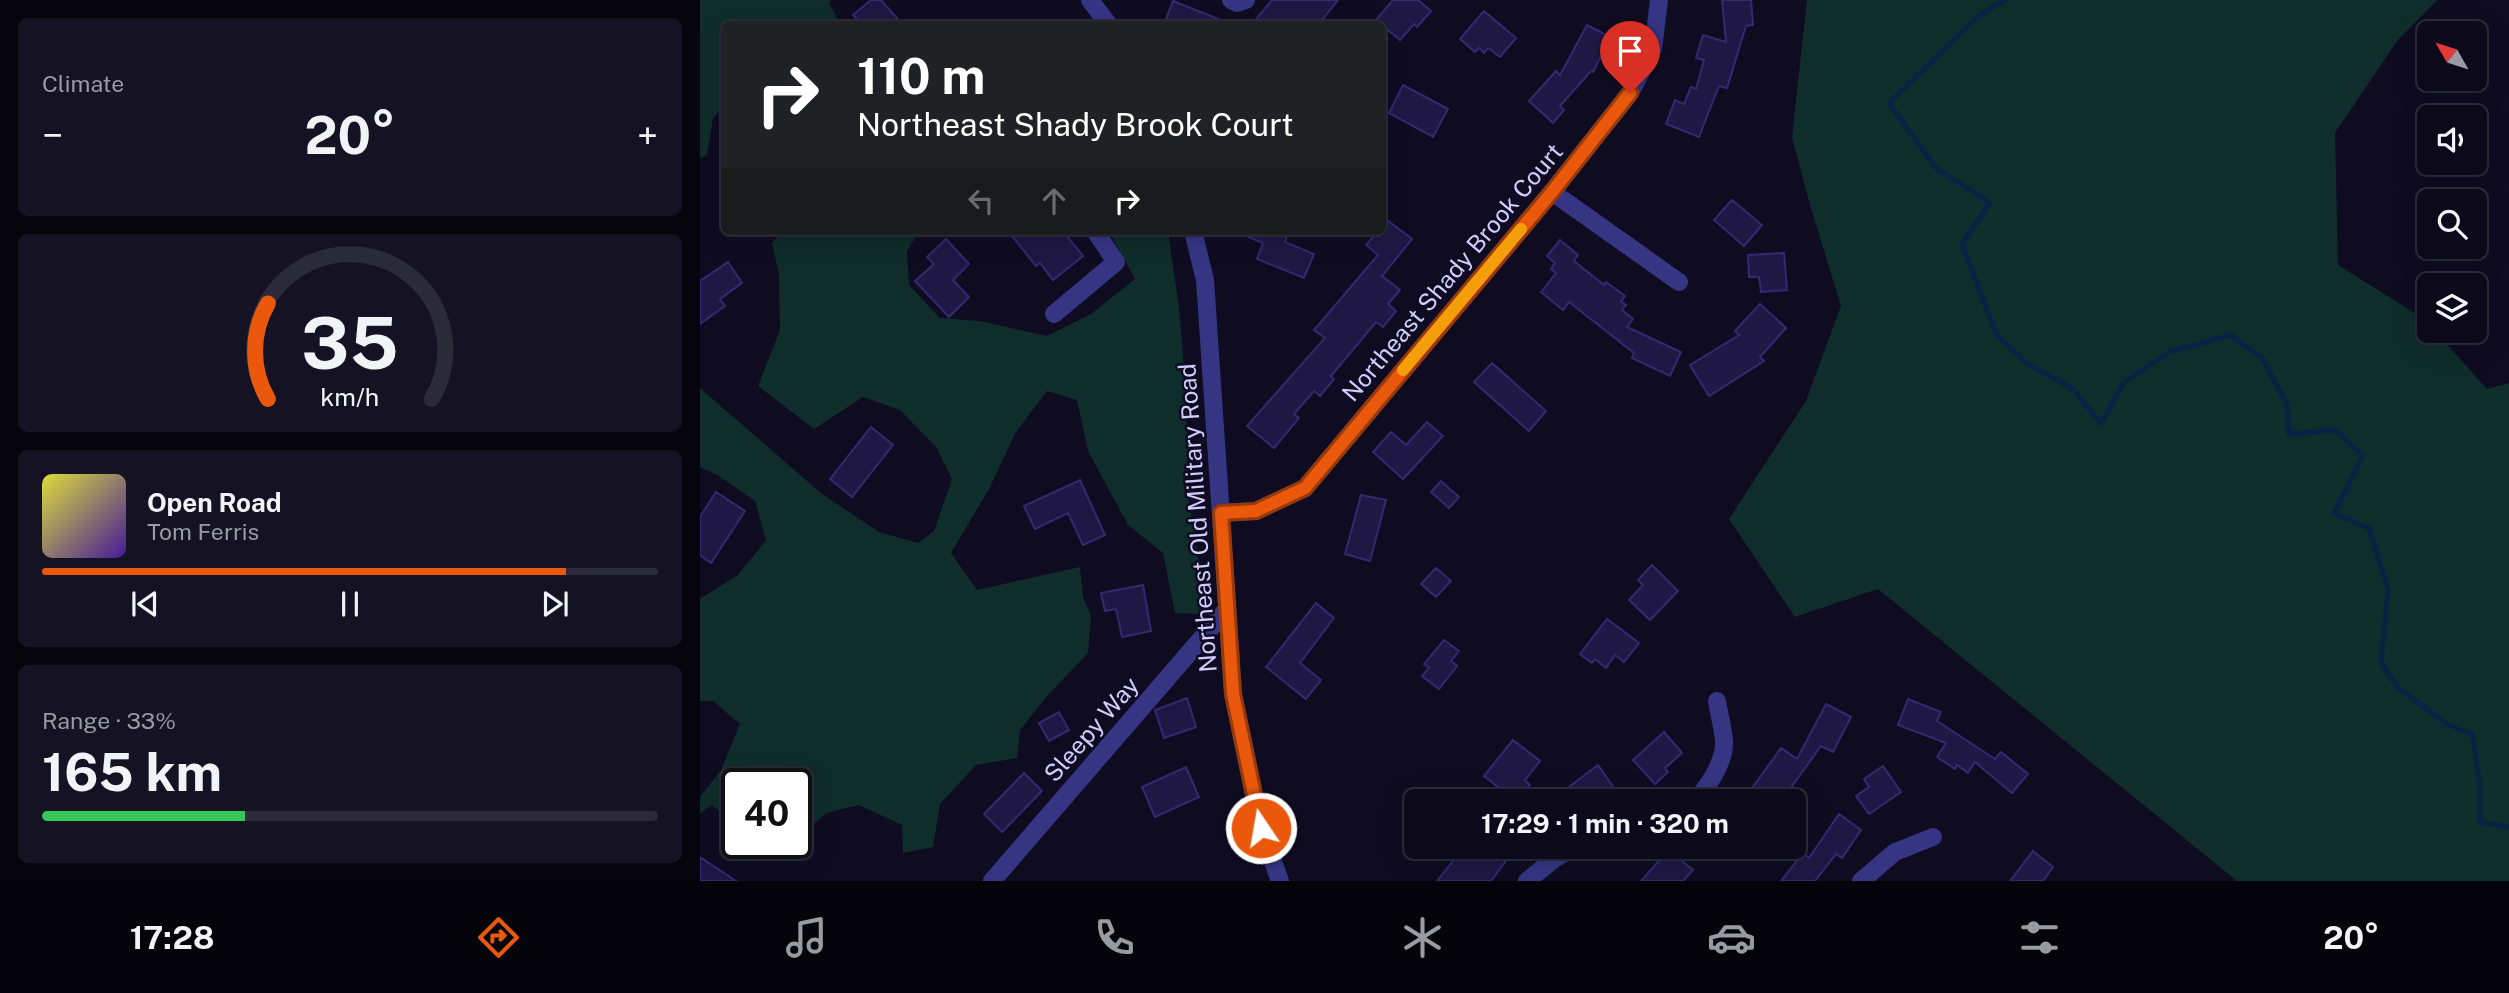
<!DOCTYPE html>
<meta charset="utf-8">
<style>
:root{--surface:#0b091a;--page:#141223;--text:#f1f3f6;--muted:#9a9aa2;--line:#2b2a39;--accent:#ea580c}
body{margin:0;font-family:"Public Sans",sans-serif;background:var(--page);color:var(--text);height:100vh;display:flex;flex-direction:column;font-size:26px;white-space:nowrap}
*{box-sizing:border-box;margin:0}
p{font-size:23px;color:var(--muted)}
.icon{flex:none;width:38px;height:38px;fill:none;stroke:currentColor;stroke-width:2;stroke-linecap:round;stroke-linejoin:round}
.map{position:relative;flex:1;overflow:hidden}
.drawer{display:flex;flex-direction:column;gap:18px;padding:18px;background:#06050e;width:700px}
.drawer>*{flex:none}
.top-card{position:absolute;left:21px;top:21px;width:665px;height:214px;border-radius:10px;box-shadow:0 7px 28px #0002,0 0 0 2px var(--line);background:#202124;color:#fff;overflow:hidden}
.needle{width:46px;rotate:309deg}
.tools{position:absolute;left:1717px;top:21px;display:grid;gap:14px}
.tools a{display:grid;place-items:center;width:70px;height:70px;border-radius:10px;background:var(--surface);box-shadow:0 7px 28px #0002,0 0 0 2px var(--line);font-size:35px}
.speed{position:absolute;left:21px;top:768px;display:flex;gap:14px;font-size:35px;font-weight:700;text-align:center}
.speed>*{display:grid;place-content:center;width:91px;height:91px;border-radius:50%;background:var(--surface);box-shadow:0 7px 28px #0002,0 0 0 2px var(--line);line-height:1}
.speed .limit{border:4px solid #111;border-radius:10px;background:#fff;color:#111}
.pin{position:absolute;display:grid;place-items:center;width:60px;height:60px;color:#fff;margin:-72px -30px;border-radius:50% 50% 50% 0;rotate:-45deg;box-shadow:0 0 7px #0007}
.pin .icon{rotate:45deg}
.me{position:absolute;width:77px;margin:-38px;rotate:348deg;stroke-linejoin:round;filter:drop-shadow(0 0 5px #0008)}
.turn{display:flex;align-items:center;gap:24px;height:147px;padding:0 21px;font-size:32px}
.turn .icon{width:91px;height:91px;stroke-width:2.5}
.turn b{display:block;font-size:49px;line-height:60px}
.lanes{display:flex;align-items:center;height:66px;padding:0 21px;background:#0003;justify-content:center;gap:35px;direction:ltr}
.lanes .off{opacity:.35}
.big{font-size:52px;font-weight:700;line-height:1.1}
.drawer .widget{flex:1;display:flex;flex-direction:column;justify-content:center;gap:10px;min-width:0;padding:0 24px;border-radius:10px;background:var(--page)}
.drawer .dial{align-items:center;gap:0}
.dial svg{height:182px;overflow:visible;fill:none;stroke:var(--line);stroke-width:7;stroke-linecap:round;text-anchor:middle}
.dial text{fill:var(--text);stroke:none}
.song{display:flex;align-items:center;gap:21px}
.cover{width:84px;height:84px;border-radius:10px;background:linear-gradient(135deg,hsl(60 70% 55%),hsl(260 70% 35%))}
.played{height:7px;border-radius:4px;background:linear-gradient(90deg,var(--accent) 85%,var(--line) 85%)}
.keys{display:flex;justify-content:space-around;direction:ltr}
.heat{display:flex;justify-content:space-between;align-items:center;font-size:38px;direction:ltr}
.charge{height:10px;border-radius:5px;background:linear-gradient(90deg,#34c759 33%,var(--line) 0)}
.trip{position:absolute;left:704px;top:789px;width:402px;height:70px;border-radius:10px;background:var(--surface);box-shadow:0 7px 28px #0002,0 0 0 2px var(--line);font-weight:700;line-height:70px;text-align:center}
.tabs{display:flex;height:112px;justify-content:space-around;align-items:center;background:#04040a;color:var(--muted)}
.tabs .icon{width:49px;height:49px}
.tabs .selected{color:var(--accent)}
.tabs b{font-size:32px;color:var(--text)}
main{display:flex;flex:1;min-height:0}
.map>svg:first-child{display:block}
.green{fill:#0f2d2a}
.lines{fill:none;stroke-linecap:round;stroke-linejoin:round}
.stream{stroke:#092145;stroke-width:5}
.building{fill:#1f1844;stroke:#342871;stroke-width:2}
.minor{stroke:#353584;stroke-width:18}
.route-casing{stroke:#983908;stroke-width:18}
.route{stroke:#ea580c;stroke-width:12}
.slow{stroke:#f59e0b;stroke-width:12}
.labels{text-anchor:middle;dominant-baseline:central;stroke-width:5;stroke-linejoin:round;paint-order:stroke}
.street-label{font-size:24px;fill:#d1ceff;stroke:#0f0c22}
</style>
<main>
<section class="drawer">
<div class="widget"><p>Climate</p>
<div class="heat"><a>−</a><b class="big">20°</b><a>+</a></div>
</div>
<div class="widget dial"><svg viewBox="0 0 100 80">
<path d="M14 69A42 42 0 1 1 86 69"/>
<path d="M14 69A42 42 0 0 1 14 27" stroke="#ea580c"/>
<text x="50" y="56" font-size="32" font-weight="700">35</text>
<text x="50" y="72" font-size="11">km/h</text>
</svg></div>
<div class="widget">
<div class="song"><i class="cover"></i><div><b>Open Road</b><p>Tom Ferris</p></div></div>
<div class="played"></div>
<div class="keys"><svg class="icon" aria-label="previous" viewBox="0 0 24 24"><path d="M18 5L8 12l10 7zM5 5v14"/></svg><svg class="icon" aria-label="pause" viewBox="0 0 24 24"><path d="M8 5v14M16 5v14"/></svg><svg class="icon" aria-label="next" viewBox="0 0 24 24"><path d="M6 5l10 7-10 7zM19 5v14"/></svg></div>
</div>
<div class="widget"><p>Range · 33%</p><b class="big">165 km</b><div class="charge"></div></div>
</section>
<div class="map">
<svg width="1809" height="881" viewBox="0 0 1809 881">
<rect width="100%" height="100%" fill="#0f0c22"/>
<g class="green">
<path d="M0,0H131L129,3L140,24H24V106L13,118L7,155L0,158Z"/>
<path d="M1107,0H1737L1697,41L1635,133L1638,265L1726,320L1729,324V331H1735L1787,389L1809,383V881H1537L1178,589L1095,617L1029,519L1106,401L1141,306L1110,205L1092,137Z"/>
<path d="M83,231H219L207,251L209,285L240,318L280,321L347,336L391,314L435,279L409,231H468L479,308L486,390L488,494L502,582L499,614L475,613L463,553L428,525L388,451L377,400L347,391L316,432L289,489L251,553L277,590L380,567L383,597L391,616L388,653L348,695L320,730L317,758L276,765L240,804L233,847L203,853L202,825L159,805L126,813L96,840V784H37V823L11,805L0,814V797L21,770L40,724L13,701H0V599L38,575L66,540L55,501L19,476L0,467V388L122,494L179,532L218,543L234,531L252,479L236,447L200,410L163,397L114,429L58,386L80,330L79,274L72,243Z"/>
</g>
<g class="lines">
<path class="stream" d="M1305,0L1280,15L1189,103L1236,168L1290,203L1262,244L1297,336L1328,364L1373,389L1401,424L1424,382L1469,352L1531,335L1563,359L1587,405L1589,434L1635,430L1663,455L1634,514L1669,528L1688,589L1681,663L1698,688L1749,725L1772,734L1780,785V822L1809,827"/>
</g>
<g class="building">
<path d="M171,0H181L202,24H161L153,15Z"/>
<path d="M572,0H638L619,24H552Z"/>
<path d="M693,0H718L731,11L717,27L714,24L700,40L676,20Z"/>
<path d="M1022,0H1051L1053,25L1046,26L1027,88L1019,86L999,137L966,124L975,100L984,104L991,87L996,89L1004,60L996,58L1003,35L1026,42Z"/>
<path d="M473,1L531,24H464Z"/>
<path d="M784,11L816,38L800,57L788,48L784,53L779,48L775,52L760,39Z"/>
<path d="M887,25L916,40L905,60L900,58L893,72L891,71L860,106L864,110L853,123L829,101L856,71L860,75Z"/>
<path d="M703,85L748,109L733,137L689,113Z"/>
<path d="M1032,200L1062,225L1044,246L1014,220Z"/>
<path d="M687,220L712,239L682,276L700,290L688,304L696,311L683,327L676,322L631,376L634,379L620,396L614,391L594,414L599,418L574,448L547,426L625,338L614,330L678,255L666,245L678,231H682V226Z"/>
<path d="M308,231H363L383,256L353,280L340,263L336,266Z"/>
<path d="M535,231H589L585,242L614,254L604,278L557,259L563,243Z"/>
<path d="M246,239L269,264L253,280L269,297L249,317L215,281L234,264L227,257Z"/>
<path d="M860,240L878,255L874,261L904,285L906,282L925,296L921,302L926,305L922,310L933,319L927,327L981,352L970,376L932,358L934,353L869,302L863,310L841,292L856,273L851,269L855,263L847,256Z"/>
<path d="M1084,253L1087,290L1061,292L1059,277H1049L1048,255Z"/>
<path d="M28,262L42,283L20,299L25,306L0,324V281Z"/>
<path d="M1060,304L1086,328L1060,357L1064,361L1009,396L990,365L1039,335L1035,331Z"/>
<path d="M792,363L846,411L829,431L774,382Z"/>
<path d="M727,422L743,436L703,479L673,452L691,432L706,445Z"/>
<path d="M171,427L193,445L152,497L130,479Z"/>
<path d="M380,480L405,535L383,545L368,513L335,529L324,506Z"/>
<path d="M741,481L759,497L749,508L731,492Z"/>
<path d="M16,492L45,511L11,563L0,555V517Z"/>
<path d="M661,495L686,500L670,561L645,554Z"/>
<path d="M952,565L978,591L950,620L929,600L943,585L938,580Z"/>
<path d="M736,568L751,581L736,597L721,584Z"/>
<path d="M443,585L451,631L422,637L416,609L405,611L401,593Z"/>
<path d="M616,603L634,618L600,663L621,680L606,699L566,667Z"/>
<path d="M907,619L939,643L924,662L915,655L906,668L895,659L892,663L880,654Z"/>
<path d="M744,640L759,651L751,661L757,666L739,689L722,676L729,668L724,664Z"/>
<path d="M487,698L496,727L464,738L455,710Z"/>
<path d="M1208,699L1241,712L1237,721L1295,759L1301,752L1328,774L1312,793L1275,762L1268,773L1257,765L1255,769L1237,757L1246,743L1198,725Z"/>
<path d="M1126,704L1151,717L1133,752L1121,746L1082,800L1075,795L1071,802H1042L1081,748L1097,759Z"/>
<path d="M359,712L369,730L349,741L339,723Z"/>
<path d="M964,732L982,753L965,768L968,772L955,784L933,760Z"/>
<path d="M813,740L840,761L825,780L830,785L817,802L784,776Z"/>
<path d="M898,765L914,788L895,802H873L865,790Z"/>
<path d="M1183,766L1201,792L1169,814L1156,796L1169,787L1164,779Z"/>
<path d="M486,767L499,797L455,817L442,787Z"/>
<path d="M324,773L342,791L302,832L284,814Z"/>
<path d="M1139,814L1161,830L1142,858L1136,854L1115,881H1081L1103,853L1109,858Z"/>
<path d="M764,847H771L778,854L787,847H816L791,881H737Z"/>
<path d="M971,847H993L982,861L993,870L983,881H941Z"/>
<path d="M1333,851L1353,867L1343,881H1310Z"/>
<path d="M0,857L36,881H0Z"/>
</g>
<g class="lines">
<g class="minor">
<path d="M390,0L408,24"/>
<path d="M531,0L537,3L546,0"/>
<path d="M852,192L979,282"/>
<path d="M493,231L505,280L533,694L561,828L580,881"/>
<path d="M354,314L416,262L395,231"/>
<path d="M521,513L556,511L605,488L852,192L930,93L953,49L959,0"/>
<path d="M994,802C1008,787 1025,762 1024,741C1023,728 1019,714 1017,701"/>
<path d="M292,881L527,609"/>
<path d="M827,881L854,859L875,847"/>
<path d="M1161,881L1195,852L1233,837"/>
</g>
</g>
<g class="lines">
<g class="route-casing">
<path id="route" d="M561,828L533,694L521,513L556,511L605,488L852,192L930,93"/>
</g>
<use href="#route" class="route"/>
<path class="slow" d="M703,370L821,229"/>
</g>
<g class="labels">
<g class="street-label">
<text transform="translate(752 272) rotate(-50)">Northeast Shady Brook Court</text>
<text transform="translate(497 518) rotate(-94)">Northeast Old Military Road</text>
<text transform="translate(391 729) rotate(-49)">Sleepy Way</text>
</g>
</g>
</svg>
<div class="tools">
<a><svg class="needle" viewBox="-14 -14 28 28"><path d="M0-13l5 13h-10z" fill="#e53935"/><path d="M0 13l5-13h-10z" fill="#9a9aa2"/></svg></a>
<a><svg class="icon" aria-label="sound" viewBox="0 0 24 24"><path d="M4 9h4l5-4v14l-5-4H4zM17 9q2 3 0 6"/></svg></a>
<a><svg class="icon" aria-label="search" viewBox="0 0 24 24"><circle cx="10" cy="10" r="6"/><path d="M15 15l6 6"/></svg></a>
<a><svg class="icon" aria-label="layers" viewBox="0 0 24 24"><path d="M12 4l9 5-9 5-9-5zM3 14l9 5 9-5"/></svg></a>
</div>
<div class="speed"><div class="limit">40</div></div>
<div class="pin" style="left:930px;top:93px;background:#d93025"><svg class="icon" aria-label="arrive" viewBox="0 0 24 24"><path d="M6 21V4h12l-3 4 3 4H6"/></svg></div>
<svg class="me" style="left:561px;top:828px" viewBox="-20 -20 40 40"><circle r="17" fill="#ea580c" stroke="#fff" stroke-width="3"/><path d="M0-11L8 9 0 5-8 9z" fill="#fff"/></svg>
<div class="trip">17:29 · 1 min · 320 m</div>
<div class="top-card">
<div class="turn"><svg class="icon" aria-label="right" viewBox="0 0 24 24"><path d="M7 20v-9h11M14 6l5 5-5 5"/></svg><div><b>110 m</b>Northeast Shady Brook Court</div></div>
<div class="lanes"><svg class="icon off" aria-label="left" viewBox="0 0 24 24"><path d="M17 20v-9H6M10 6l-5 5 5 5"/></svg><svg class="icon off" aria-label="ahead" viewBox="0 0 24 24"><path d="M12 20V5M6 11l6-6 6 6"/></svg><svg class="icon" aria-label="right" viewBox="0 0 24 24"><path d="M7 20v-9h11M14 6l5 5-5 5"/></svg></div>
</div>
</div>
</main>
<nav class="tabs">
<b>17:28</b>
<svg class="icon selected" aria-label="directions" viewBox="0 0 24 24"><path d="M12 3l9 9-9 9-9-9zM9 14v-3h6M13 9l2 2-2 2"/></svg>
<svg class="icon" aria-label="music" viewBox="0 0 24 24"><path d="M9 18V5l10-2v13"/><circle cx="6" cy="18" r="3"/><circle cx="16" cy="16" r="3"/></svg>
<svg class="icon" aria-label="phone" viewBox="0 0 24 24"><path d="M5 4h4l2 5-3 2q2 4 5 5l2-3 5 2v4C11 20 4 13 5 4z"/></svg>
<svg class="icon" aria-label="climate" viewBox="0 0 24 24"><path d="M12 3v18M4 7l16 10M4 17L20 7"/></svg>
<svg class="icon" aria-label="car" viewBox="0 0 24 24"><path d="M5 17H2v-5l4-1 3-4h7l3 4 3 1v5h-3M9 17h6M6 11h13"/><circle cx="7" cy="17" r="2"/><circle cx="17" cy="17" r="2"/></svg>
<svg class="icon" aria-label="filters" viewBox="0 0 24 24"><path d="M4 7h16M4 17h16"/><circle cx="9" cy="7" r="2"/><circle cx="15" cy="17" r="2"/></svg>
<b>20°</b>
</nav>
